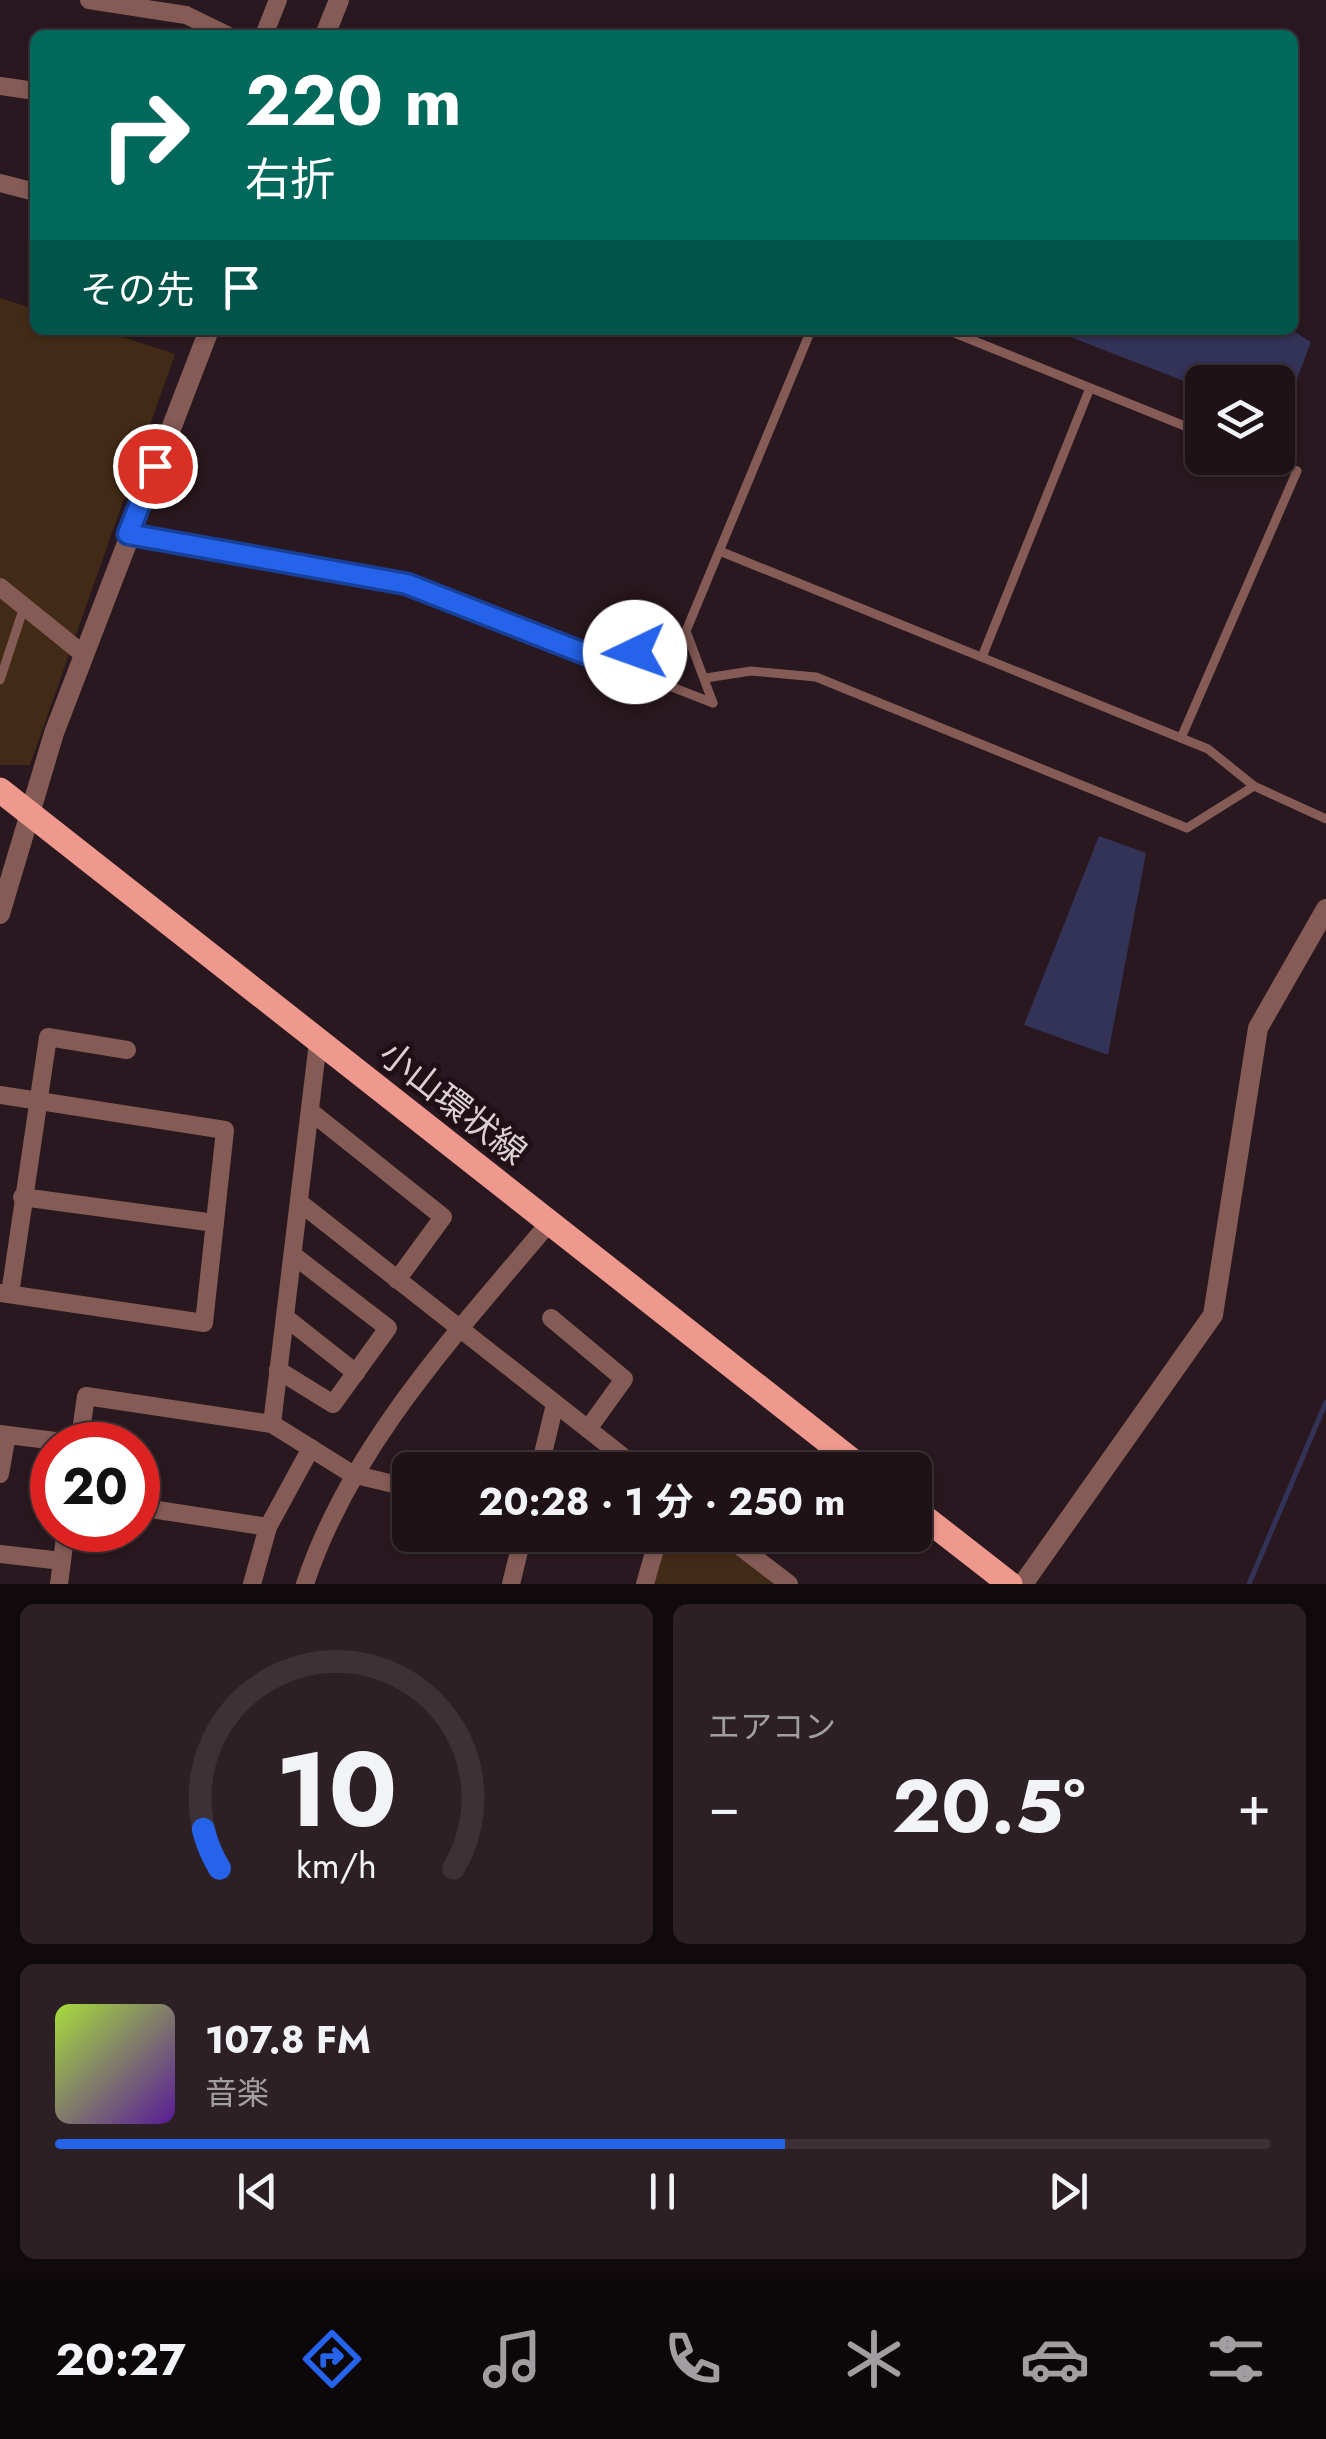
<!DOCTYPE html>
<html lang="ja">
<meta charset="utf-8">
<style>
:root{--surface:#1f1217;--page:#2c2024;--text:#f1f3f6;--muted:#a19ea1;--line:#3c3236;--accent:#2563eb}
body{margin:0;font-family:Jost,"Noto Sans JP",sans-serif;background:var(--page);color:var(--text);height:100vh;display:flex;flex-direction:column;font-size:38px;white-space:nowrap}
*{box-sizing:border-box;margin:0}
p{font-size:32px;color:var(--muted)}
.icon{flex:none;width:55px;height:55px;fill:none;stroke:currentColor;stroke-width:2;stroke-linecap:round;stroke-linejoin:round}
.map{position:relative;height:1584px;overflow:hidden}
.drawer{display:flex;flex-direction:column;gap:20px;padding:20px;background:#110a0d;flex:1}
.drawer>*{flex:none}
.hud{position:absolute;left:30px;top:30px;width:1268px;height:305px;border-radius:15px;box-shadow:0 2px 8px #0004,0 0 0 2px var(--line);background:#00695c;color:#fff;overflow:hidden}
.buttons{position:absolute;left:1185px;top:365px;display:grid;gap:20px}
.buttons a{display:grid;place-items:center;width:110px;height:110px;border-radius:15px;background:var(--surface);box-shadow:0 2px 8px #0004,0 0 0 2px var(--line);font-size:50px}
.speed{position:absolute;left:30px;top:1422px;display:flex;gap:20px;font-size:50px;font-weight:700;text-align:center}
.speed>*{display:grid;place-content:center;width:130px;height:130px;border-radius:50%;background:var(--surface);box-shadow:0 2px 8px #0004,0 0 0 2px var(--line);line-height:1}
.speed .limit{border:15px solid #d22;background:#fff;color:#111}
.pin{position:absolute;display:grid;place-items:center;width:85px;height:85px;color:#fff;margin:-42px;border:5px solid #fff;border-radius:50%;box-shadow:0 2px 10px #0007}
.me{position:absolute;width:110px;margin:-55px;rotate:267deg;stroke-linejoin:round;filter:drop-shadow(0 0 8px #0008)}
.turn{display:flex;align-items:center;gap:35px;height:210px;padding:0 50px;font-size:45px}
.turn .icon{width:130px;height:130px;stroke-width:2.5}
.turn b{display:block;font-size:70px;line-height:85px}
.then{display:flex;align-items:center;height:95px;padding:0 50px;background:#0003;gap:20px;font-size:38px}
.big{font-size:75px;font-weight:700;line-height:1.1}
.drawer .card{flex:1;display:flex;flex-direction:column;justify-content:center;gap:15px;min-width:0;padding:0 35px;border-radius:15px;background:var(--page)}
.drawer .dial{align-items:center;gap:0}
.dial svg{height:260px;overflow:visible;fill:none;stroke:var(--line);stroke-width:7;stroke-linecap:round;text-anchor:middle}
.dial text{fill:var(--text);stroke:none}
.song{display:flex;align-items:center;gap:30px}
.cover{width:120px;height:120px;border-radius:15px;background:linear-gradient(135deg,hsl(80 70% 55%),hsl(270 70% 35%))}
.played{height:10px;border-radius:5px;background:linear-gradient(90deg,var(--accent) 60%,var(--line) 60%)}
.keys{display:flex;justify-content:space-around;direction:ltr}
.heat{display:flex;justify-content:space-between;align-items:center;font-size:55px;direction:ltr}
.drawer .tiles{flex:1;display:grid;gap:20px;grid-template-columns:1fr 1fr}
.card:last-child{grid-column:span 2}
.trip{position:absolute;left:392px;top:1452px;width:540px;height:100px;border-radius:15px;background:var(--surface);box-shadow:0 2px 8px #0004,0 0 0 2px var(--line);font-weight:700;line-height:100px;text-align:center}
.menu{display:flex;height:160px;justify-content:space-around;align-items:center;background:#0c0709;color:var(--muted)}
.menu .icon{width:70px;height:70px}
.menu .selected{color:var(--accent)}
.menu b{font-size:45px;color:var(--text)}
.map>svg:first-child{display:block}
.green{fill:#422b16}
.water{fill:#333257}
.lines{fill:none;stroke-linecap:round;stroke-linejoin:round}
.stream{stroke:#333257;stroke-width:5}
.service{stroke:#855b56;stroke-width:9}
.minor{stroke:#855b56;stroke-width:18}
.tertiary{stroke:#855b56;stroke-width:20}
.primary{stroke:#ef988e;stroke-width:25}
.route-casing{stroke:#184099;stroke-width:25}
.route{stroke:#2563eb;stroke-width:18}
.labels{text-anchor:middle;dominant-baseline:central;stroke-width:10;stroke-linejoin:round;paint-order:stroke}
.street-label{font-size:35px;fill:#dcd0d5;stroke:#1f0f16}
</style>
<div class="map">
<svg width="1326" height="1584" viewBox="0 0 1326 1584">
<rect width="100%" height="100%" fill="#29181f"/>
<g class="green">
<path d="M0,298L35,309V330H101L175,354L30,765H0Z"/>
<path d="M664,1535H718L775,1584H649Z"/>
</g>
<g class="water">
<path d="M1052,330H1292L1311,342L1284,413L1278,414V382H1202V388Z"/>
<path d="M1099,836L1146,853L1108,1055L1024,1025Z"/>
</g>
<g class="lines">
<path class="stream" d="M1249,1584L1326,1402"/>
<g class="service">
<path d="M947,330L1202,433"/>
<path d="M132,535L407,584L713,703"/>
<path d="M722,552L1208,749L1254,786L1326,819"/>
<path d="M686,631L713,703"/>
<path d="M982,657L1090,388"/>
<path d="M609,663L686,631L811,330"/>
<path d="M706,678L751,671L816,677L1187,828L1254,786"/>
<path d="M0,680L24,607"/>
<path d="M1181,738L1297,471L1263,458"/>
</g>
<g class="minor">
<path d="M89,0L186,15L227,35"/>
<path d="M264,35L278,0"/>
<path d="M0,86L35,91"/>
<path d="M0,183L35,192"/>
<path d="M0,587L83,654"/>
<path d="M0,1095L225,1130L204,1323L0,1293"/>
<path d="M310,1111L443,1217L397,1280"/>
<path d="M22,1197L215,1223"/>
<path d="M299,1202L640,1470"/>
<path d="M10,1294L48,1037L127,1050"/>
<path d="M285,1317L356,1373"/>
<path d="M551,1318L624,1379L588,1429"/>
<path d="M278,1370L333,1404L388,1328L293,1255"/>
<path d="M272,1424L318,1042"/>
<path d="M0,1434L79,1444"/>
<path d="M79,1445L86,1396L272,1424L352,1474L410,1488"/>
<path d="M539,1470L555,1404"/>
<path d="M0,1474L7,1435"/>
<path d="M138,1507L268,1527"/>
<path d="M725,1535L789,1584"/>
<path d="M0,1554L62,1561"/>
<path d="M59,1584L66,1530"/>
<path d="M252,1584L268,1527L311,1448"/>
<path d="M305,1584C351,1445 456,1334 549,1223"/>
<path d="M511,1584L523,1535"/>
<path d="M645,1584L659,1535"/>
</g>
<g class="tertiary">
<path d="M325,35L339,0"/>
<path d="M0,914L54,733L209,330"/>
<path d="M1023,1584L1213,1315L1258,1028L1326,909"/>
</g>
<g class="primary">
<path d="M0,790L864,1470"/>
<path d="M915,1510L1010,1584"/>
</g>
</g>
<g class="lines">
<g class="route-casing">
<path id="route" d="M155,466L128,534L407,584L609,663L635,652"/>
</g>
<use href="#route" class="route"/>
</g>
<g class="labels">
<g class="street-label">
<text transform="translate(453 1103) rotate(38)">小山環状線</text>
</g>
</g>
</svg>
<div class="buttons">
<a><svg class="icon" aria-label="layers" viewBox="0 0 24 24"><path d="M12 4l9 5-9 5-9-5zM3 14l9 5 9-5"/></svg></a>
</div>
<div class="speed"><div class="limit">20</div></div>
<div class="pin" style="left:155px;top:466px;background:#d93025"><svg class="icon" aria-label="arrive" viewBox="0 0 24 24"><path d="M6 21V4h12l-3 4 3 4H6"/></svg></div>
<svg class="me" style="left:635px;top:652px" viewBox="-20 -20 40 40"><circle r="19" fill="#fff"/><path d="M0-13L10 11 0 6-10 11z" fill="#2563eb"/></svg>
<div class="trip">20:28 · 1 分 · 250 m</div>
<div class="hud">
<div class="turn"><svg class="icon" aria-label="right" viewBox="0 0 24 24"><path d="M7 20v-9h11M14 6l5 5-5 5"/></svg><div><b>220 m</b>右折</div></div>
<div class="then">その先<svg class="icon" aria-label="arrive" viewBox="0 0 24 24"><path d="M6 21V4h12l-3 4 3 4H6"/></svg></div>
</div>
</div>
<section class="drawer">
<div class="tiles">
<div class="card dial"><svg viewBox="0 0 100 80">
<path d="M14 69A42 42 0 1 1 86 69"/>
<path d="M14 69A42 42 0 0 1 9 57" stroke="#2563eb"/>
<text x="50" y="56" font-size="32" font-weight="700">10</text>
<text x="50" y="72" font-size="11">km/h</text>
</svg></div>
<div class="card"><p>エアコン</p>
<div class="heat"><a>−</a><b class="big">20.5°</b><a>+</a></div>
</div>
<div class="card">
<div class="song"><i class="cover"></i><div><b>107.8 FM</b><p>音楽</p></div></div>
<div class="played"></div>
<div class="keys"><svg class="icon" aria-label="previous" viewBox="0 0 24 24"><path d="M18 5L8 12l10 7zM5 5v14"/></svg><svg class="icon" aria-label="pause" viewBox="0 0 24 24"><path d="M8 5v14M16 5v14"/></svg><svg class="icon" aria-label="next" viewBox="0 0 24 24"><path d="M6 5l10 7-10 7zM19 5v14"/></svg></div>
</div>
</div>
</section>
<nav class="menu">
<b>20:27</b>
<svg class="icon selected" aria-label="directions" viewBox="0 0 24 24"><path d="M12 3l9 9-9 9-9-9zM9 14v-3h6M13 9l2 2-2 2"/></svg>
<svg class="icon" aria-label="music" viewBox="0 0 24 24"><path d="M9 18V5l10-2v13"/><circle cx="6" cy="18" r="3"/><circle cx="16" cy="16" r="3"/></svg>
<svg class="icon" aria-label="phone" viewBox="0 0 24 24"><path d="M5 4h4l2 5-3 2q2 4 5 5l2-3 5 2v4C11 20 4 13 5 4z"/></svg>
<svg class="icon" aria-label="climate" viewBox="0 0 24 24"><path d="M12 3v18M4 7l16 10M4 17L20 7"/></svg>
<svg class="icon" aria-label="car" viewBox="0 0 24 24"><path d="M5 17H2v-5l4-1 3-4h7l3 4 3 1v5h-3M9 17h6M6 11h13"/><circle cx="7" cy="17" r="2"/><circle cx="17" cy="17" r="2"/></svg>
<svg class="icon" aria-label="filters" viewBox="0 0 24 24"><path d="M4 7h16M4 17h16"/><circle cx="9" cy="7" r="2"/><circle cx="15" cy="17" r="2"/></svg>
</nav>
